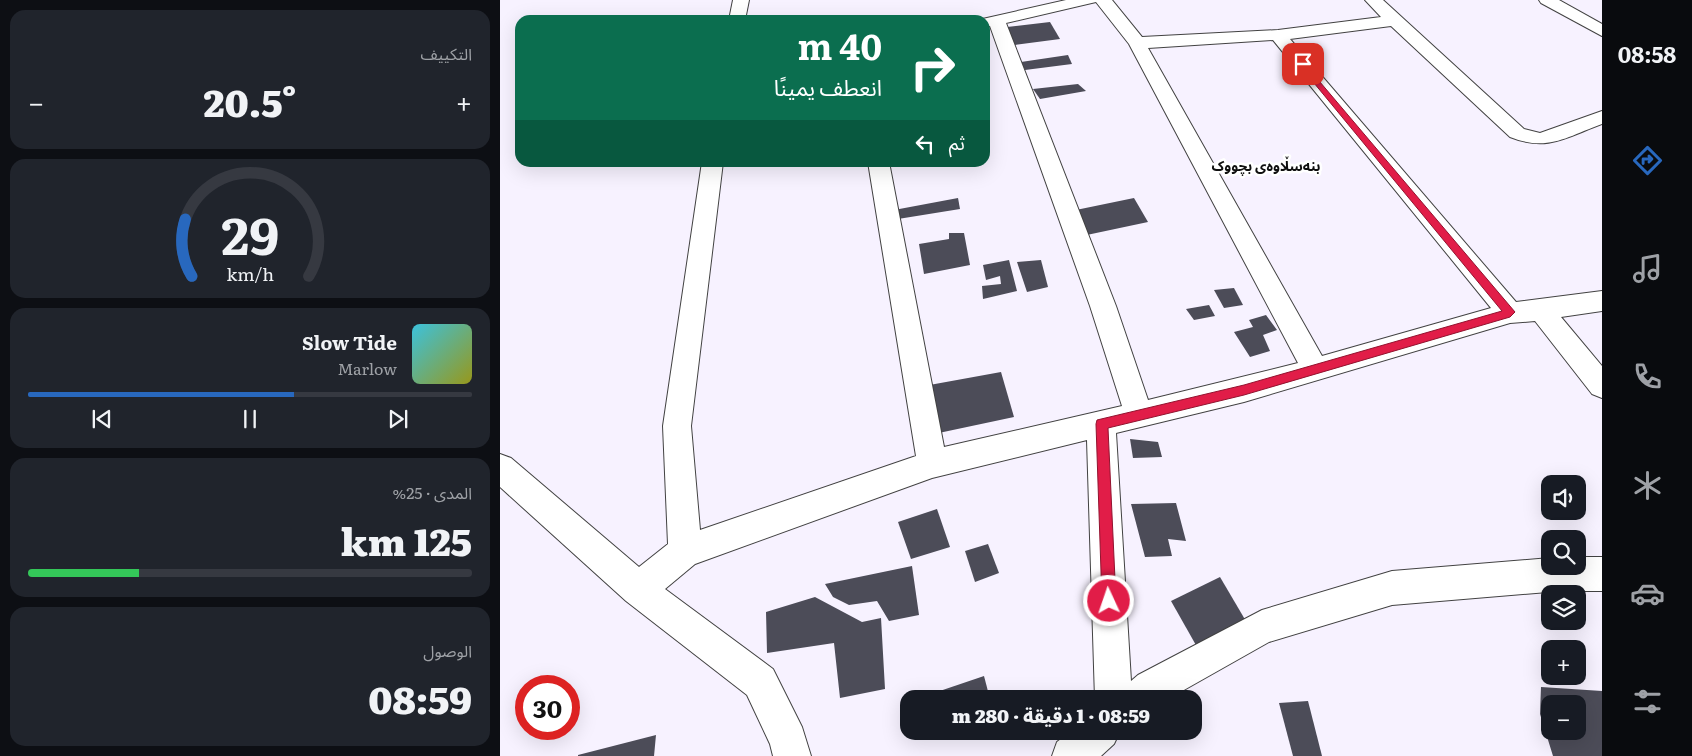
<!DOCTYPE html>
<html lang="ar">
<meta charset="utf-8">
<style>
:root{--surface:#171b24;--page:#20242c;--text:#f1f3f6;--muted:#9ea1a6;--line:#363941;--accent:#2868be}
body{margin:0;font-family:Literata,"Noto Sans Arabic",serif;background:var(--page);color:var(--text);direction:rtl;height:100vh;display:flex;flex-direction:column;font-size:19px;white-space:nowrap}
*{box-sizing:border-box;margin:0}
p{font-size:16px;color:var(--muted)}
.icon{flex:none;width:28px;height:28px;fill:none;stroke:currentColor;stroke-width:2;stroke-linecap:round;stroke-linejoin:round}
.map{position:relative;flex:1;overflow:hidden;direction:ltr}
.drawer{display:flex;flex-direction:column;gap:10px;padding:10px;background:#0d0f14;width:500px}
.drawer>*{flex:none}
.guide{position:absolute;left:15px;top:15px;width:475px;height:152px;border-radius:15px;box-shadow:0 5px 20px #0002;direction:rtl;background:#0b6e4f;color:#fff;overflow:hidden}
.tools{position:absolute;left:1041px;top:475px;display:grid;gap:10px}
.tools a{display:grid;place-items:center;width:45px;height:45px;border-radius:10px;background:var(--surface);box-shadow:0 5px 20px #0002;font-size:25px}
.speed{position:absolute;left:15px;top:675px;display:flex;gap:10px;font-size:25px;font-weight:700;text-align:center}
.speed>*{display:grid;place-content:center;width:65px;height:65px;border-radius:50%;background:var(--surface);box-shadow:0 5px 20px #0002;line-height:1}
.speed .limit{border:8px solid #d22;background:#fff;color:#111}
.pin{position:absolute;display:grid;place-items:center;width:42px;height:42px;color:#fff;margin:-21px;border-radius:10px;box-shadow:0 2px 8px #0006}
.me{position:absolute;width:55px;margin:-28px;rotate:357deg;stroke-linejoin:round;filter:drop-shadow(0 0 4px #0008)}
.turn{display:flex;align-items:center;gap:18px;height:105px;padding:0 25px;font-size:22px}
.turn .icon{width:65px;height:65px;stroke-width:2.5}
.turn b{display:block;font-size:35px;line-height:42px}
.then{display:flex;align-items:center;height:48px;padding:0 25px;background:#0003;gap:10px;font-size:19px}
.big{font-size:38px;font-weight:800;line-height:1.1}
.drawer .card{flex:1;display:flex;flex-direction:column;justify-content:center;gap:8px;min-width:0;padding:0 18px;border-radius:15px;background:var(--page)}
.drawer .dial{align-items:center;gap:0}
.dial svg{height:130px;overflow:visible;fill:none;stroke:var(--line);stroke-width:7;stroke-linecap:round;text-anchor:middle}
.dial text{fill:var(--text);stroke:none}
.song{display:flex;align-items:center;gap:15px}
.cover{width:60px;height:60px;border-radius:8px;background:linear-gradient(135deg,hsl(190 70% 55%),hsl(60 70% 35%))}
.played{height:5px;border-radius:2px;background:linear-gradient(90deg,var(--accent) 60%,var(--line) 60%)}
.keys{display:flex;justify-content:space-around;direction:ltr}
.heat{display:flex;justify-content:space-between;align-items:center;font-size:28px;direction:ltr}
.charge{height:8px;border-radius:4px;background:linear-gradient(90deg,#34c759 25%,var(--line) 0)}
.trip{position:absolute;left:400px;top:690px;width:302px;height:50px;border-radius:15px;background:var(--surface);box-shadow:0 5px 20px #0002;font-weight:800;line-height:50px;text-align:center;direction:rtl}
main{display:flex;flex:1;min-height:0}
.menu{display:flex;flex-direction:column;width:90px;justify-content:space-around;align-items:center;background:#090b0e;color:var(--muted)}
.menu .icon{width:35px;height:35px}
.menu .current{color:var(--accent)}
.menu b{font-size:22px;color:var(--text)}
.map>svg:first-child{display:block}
.building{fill:#4c4c58;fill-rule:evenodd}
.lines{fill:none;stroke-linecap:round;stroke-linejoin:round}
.minor-casing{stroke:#424242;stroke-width:2}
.minor{fill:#fff;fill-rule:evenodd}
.route{fill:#e11d48;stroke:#92132f}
.labels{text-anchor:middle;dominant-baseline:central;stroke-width:5;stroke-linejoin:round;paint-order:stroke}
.far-quarter-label{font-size:14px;font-weight:bold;fill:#0f0f0f;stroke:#fff}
</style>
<main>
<nav class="menu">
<b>08:58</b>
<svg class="icon current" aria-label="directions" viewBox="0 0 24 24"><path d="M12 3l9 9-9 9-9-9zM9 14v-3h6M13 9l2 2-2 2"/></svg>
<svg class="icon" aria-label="music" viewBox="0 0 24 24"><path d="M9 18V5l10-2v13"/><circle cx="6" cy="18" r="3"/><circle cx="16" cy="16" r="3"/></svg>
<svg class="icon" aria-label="phone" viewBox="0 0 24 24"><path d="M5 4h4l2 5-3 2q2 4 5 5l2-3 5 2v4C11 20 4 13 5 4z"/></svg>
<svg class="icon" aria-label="climate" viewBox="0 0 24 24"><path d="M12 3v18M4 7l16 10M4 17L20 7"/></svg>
<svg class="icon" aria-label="car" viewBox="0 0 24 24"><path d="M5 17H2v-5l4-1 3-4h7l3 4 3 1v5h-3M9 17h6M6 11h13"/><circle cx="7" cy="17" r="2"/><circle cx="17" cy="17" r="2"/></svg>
<svg class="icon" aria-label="filters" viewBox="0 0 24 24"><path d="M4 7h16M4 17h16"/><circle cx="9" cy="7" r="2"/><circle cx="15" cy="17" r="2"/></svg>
</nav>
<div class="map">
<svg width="1102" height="756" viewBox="0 0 1102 756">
<rect width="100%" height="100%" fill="#f7f2ff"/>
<g class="building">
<path d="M550,22L560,39L515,45L507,27Z"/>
<path d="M568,55L572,64L525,70L521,62Z"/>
<path d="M578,84L586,91L540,99L533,89Z"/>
<path d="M458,198L460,209L398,219L394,210Z"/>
<path d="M634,198L648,222L582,236L571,211Z"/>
<path d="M449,233H464L470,265L424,274L419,244L449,239Z"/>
<path d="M509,260L517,291L483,299L482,286L501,284L500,276L486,280L483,265Z"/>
<path d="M541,260L548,287L527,292L517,262Z"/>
<path d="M734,288L743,305L724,308L714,290Z"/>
<path d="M709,305L715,316L694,320L686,309Z"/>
<path d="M766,315L777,330L763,335L770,351L750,357L734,332L753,327L749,320Z"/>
<path d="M501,372L514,417L434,434L424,386Z"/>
<path d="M630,439L658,442L662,457L633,458Z"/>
<path d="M676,503L686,541L668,539L672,556L645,557L631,504Z"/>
<path d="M437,509L450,547L411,559L398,522Z"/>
<path d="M488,544L499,573L475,582L465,551Z"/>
<path d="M412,566L419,615L389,621L377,601L349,605L333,597L325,584Z"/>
<path d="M720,577L750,628L701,654L671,601Z"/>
<path d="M315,597L362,622L381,618L385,689L340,698L334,643L267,653L266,612Z"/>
<path d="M484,676L490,699H429L428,695Z"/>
<path d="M1041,687L1102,691V756H1053L1040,714ZM1050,704H1078V731H1050Z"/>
<path d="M808,701L822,756H793L779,703Z"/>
<path d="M156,735L154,756H78V755Z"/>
</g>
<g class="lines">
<g class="minor-casing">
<g id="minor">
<path d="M233,0H249L245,20H229Z"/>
<path d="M566,0H612L642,37L778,30L881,17L865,0H883L1024,129L1040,133L1102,111V124C1066,137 1048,152 1010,137L891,26L790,39L1016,302L1102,291V311L1061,317L1102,366V398L1092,394L1035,321L1010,323L744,402L616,433L631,681L638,675L762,610L892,571L1050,558V566H1078V557H1102V591H1060L892,605L769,642L668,699H595L587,440L432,478L195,564L165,589L273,669L302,727L311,756H273L270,744L247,695L126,601L0,487V454L11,458L139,567L168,544L163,426L202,162H223L191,426L200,530L416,456L368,162H389L444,447L622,406L590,306L490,26L485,27V20H478ZM596,2L629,44L798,363L648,400L616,306L506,23ZM773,40L991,308L822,356L648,48Z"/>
<path d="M1039,0H1059L1102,24V36L1041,3Z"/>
<path d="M571,731H620L614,744L601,756H552L557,742Z"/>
</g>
</g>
<use href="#minor" class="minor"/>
</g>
<path class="route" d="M803,62L1015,312L1010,317L744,395L608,428L616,601L614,606L609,608L604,606L602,601L596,424L597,420L744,385L1002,311L800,66L799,64Z"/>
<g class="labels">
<g class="far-quarter-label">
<text x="766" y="165">بنەسڵاوەی بچووک</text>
</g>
</g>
</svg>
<div class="tools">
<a><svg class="icon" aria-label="sound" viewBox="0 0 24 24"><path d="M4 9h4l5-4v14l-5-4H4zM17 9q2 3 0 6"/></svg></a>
<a><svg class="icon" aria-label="search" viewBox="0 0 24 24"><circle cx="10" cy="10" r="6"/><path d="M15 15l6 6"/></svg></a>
<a><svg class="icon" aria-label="layers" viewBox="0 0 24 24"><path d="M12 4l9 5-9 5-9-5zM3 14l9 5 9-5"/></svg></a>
<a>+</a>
<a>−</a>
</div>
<div class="speed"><div class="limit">30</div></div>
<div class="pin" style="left:803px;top:64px;background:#d93025"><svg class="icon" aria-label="arrive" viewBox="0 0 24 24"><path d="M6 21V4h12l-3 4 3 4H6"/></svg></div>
<svg class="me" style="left:609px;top:601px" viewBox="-20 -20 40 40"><circle r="17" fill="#e11d48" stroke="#fff" stroke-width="3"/><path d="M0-11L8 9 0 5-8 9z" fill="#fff"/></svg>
<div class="trip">08:59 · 1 دقيقة · 280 m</div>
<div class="guide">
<div class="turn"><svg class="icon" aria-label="right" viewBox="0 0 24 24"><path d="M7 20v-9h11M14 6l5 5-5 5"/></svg><div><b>40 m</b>انعطف يمينًا</div></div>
<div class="then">ثم<svg class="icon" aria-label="left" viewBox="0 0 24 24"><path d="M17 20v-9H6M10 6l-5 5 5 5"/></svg></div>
</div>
</div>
<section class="drawer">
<div class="card"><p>التكييف</p>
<div class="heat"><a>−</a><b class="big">20.5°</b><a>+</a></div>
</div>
<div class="card dial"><svg viewBox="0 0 100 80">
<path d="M14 69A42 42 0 1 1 86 69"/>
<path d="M14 69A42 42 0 0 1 10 34" stroke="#2868be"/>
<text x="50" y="56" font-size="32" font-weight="700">29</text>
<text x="50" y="72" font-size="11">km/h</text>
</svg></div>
<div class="card">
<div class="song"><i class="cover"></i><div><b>Slow Tide</b><p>Marlow</p></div></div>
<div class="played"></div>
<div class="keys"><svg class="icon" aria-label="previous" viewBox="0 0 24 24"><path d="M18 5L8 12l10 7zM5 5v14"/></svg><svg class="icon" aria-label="pause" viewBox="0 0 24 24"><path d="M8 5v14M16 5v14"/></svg><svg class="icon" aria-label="next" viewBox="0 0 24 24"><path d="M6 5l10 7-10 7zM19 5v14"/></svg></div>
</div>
<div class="card"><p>المدى · 25%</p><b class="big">125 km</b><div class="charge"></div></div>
<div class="card"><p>الوصول</p><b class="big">08:59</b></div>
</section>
</main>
